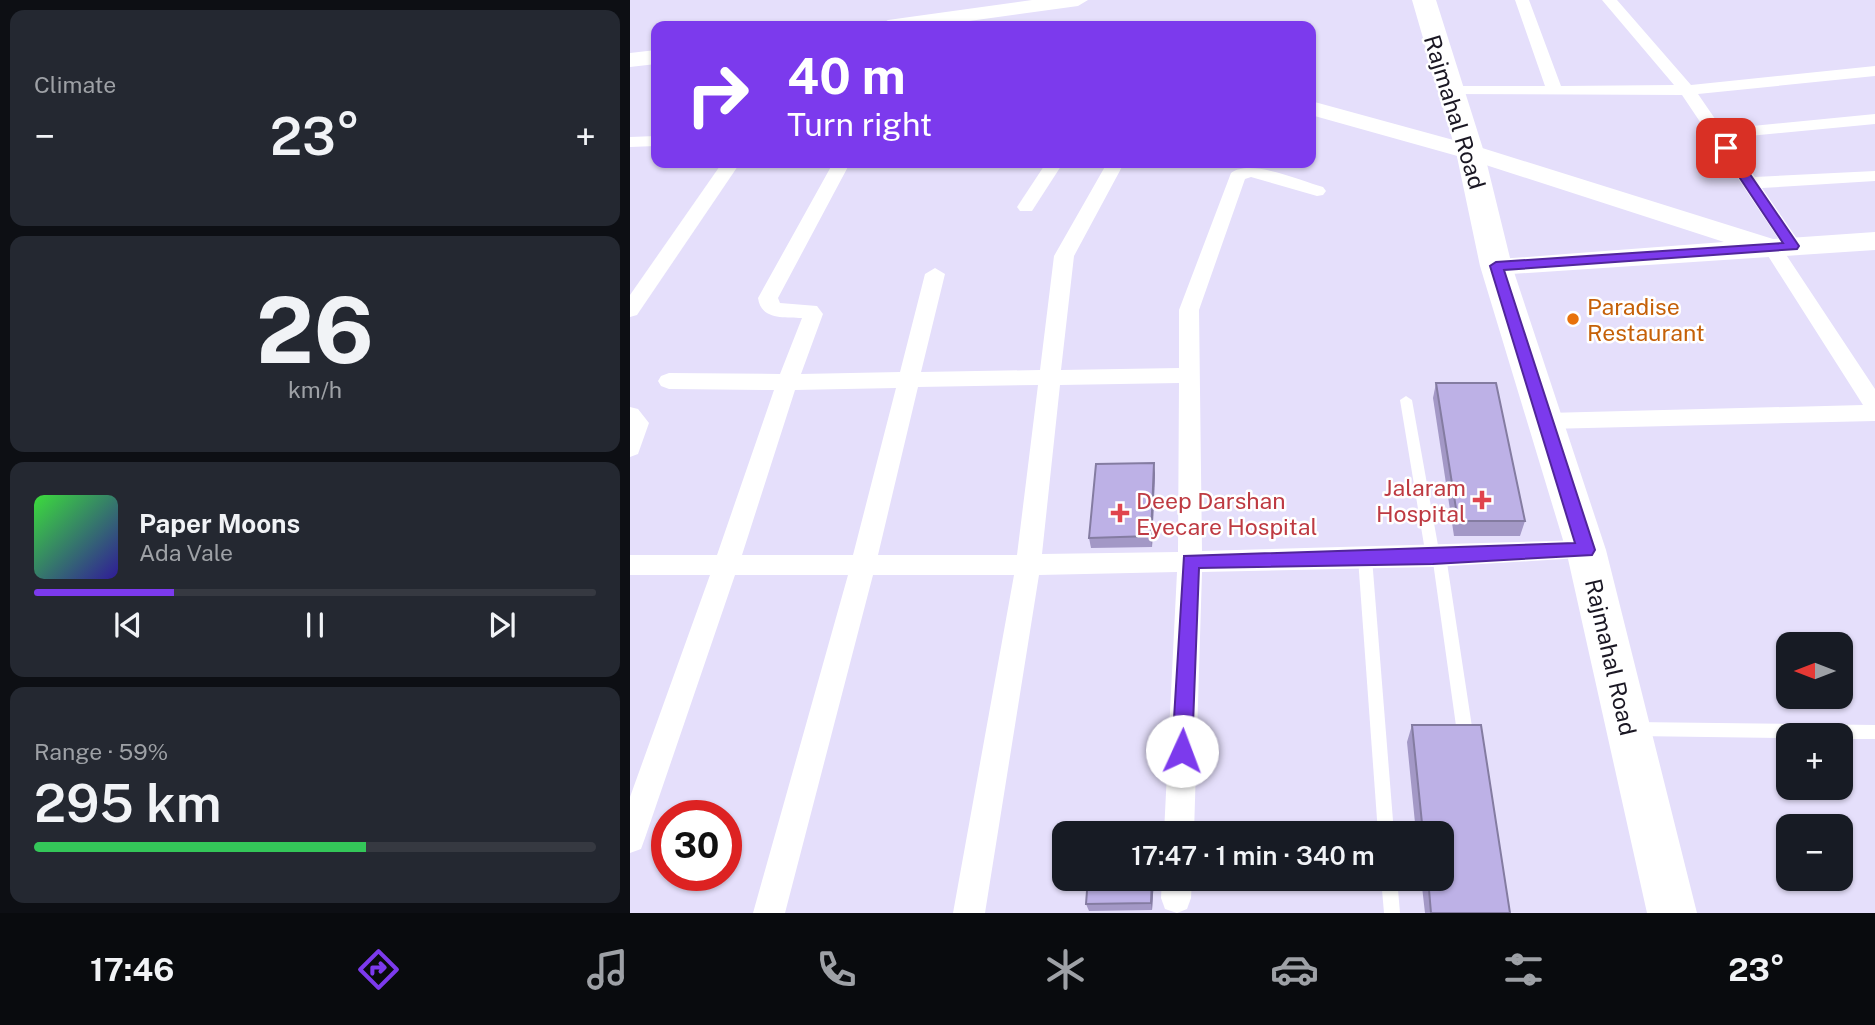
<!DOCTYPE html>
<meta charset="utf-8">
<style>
:root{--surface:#171b24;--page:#242831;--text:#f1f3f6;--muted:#9ea1a6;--line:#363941;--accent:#7c3aed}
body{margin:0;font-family:"Public Sans",sans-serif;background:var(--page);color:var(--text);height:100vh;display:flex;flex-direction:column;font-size:26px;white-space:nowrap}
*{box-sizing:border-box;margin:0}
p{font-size:23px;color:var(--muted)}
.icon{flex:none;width:38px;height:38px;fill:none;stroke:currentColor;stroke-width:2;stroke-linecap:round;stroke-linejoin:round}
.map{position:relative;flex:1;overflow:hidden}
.sheet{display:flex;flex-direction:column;gap:10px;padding:10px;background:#0d0f14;width:630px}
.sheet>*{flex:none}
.hud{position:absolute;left:21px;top:21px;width:665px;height:147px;border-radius:14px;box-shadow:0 2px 5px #0004;background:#7c3aed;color:#fff;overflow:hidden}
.needle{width:46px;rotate:270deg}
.controls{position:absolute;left:1146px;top:632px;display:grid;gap:14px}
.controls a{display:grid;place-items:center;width:77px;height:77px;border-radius:14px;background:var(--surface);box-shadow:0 2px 5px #0004;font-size:35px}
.speed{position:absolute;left:21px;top:800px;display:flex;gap:14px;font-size:35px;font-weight:700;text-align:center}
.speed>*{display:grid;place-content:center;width:91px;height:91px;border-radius:50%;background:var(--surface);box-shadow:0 2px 5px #0004;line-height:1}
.speed .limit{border:10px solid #d22;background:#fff;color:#111}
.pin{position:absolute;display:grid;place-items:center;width:60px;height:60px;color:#fff;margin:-30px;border-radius:14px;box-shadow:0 4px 10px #0006}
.me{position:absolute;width:77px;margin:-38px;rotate:2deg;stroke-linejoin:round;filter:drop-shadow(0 0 5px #0008)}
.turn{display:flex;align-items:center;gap:24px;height:147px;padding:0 21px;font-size:32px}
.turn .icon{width:91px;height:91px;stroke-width:2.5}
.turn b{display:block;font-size:49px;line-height:60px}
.big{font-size:52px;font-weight:600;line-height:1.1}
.sheet .card{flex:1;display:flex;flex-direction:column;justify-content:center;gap:10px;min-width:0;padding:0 24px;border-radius:14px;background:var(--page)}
.sheet .dial{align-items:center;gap:0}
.dial b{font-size:91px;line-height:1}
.song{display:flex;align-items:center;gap:21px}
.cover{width:84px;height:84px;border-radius:10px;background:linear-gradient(135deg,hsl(120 70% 55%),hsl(250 70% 35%))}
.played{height:7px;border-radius:4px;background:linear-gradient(90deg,var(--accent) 25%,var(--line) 25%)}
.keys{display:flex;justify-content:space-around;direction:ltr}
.heat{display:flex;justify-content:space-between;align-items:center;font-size:38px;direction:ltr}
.charge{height:10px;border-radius:5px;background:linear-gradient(90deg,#34c759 59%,var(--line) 0)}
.trip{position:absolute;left:422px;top:821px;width:402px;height:70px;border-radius:14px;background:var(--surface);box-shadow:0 2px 5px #0004;font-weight:600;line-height:70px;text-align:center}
.tabs{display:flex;height:112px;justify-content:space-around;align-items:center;background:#090b0e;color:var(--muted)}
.tabs .icon{width:49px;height:49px}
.tabs .active{color:var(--accent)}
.tabs b{font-size:32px;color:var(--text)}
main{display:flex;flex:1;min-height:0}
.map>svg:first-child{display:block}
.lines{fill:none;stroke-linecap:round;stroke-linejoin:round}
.lane{fill:#fff;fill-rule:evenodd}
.street{fill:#fff;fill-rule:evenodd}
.secondary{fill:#fff;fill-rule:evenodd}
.primary{fill:#fff;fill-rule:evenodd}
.wall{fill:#a398c6}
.shaded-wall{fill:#847ca1}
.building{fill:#bdb1e6;stroke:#847ca1;stroke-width:2}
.route{fill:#7c3aed;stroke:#51269a;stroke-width:2}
.food-dot{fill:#e8710a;stroke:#fff;stroke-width:2.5}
.health-dot{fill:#e0444e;stroke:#fff;stroke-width:2.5}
.labels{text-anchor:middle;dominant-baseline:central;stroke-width:5;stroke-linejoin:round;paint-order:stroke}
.street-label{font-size:23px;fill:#1a1723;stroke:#fff}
.food-label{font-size:23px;fill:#c56008;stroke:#fff;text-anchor:start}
.health-label{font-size:23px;fill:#be3a42;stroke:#fff;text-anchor:end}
</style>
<main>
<section class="sheet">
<div class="card"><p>Climate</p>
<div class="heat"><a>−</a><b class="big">23°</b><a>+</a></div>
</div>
<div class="card dial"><b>26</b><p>km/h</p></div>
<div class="card">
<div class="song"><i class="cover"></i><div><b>Paper Moons</b><p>Ada Vale</p></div></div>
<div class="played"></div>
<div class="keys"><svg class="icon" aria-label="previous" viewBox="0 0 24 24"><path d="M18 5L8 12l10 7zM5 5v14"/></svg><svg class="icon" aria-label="pause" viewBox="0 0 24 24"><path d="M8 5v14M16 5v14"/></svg><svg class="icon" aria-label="next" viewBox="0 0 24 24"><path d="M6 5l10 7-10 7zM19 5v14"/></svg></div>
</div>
<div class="card"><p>Range · 59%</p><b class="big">295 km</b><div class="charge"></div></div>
</section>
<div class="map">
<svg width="1245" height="913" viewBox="0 0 1245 913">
<rect width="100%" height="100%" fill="#e5dffb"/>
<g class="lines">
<g class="lane">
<path d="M776,396L782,400L809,551L814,552L816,556L844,740L841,745L836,747L831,745L828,740L803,562L798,561L796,557L770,400Z"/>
<path d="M735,553L740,554L742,558L764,833H748L728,558L730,554Z"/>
<path d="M1004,722L1245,725V739H1211V735H1158V738L1004,736L999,734L997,729L999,724Z"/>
<path d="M751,878H767L770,913H754Z"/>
</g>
<g class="street">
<path d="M885,0H899L931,86L1044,85L972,0H987L1061,85L1245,66V76L1068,94L1092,129L1245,114V124L1098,138L1125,177L1245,171V181L1132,188L1172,246L1163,252L1156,250L1052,95L814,94L812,91L820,86H915Z"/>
<path d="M26,136V146L0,147V137Z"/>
<path d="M92,163H110L7,315L0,317V295Z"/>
<path d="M203,163H220L148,298L150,303L187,306L193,314L171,374L270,372L295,274L305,268L315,274L291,372L410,370L424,256L477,163L493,165L444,256L431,370L549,368V310L601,173C620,158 671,181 693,187L696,191L693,195L687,196L621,177L615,179L569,310L572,551L956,540L965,543L968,550L965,557L803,567L572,572L564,833H534L547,572L409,575L355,913H323L384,575H243L155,913H123L218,575H105L15,838L11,849L0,853V797L80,575H0V555H87L144,390L39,389L31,386L28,381L31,376L39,373L150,374L172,318C154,317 131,320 128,298ZM549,383L548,552L412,554L430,385ZM408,385L387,555H248L288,387ZM266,388L223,555H112L165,390Z"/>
<path d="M416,163H433L402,211H390L387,207Z"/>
<path d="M1142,242L1149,244L1245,389V421L917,429L909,427L906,421L909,415L917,413L1233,405L1133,248Z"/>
<path d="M0,407L8,409L19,423L8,454L0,457Z"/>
<path d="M532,878H562L561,898L557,909L547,913L535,909L531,898Z"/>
</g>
<g class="secondary">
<path d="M402,0H458L448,6L303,26H247L258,20Z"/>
<path d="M26,50V64L0,67V53Z"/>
<path d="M681,101L849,147L1143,239L1245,232V250L866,275L856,272L852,266L856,260L1094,242L831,157L681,115Z"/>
</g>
<path class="primary" d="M782,0H806L854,152L882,266L976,550L1067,913H1017L936,550L850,266L826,152Z"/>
</g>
<g class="wall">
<path d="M806,383L895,521L890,536H824L803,398Z"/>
<path d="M525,473L522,547L461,548L459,538Z"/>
<path d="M782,725L880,913H795L791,878H812V833H786L777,742Z"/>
<path d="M524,878L522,910L459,911L456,904Z"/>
</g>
<g class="shaded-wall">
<path d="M524,463L525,473L522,547L521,536Z"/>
<path d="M522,878H524L522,910L521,903Z"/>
</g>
<g class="building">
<path d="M806,383H866L895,521H828Z"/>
<path d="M524,463L521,536L459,538L466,464Z"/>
<path d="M782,725H851L880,913H801L798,878H812V833H793Z"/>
<path d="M458,878H522L521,903L456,904Z"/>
</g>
<path class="route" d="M1092,145H1100L1169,246L1167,249L874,270L965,550L962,555L803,564L569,568L562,751L559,758L552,761L545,758L542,751L554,556L945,543L860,266L866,262L1153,243L1090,148Z"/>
<circle class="food-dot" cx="943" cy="319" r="7"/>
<g class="health-dot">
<path d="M848.5 489.5h7v7h7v7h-7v7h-7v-7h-7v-7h7z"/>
<path d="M486.5 502.5h7v7h7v7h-7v7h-7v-7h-7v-7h7z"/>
</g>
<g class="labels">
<g class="street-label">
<text transform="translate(825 112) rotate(73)">Rajmahal Road</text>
<text transform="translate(981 657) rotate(77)">Rajmahal Road</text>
</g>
<g class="food-label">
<text x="957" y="306">Paradise<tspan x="957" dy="26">Restaurant</tspan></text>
</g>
<g class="health-label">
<text x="836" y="487">Jalaram<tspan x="836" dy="26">Hospital</tspan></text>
<text x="506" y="500" text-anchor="start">Deep Darshan<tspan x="506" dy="26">Eyecare Hospital</tspan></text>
</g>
</g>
</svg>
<div class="controls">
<a><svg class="needle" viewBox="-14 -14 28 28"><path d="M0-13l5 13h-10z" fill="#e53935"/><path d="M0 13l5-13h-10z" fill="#9ea1a6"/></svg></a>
<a>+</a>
<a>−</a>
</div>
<div class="speed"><div class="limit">30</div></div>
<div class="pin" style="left:1096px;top:148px;background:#d93025"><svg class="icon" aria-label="arrive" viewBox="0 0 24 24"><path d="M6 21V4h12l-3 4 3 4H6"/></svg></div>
<svg class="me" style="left:552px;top:751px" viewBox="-20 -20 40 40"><circle r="19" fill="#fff"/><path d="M0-13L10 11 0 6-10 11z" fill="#7c3aed"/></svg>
<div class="trip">17:47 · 1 min · 340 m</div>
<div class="hud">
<div class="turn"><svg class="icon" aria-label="right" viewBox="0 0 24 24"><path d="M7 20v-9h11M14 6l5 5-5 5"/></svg><div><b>40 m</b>Turn right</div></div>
</div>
</div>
</main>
<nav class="tabs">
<b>17:46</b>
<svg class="icon active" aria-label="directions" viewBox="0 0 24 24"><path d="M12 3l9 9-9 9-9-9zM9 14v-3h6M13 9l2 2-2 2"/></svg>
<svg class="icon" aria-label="music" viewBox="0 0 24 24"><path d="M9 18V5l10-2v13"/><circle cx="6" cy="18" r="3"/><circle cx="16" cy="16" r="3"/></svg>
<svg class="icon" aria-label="phone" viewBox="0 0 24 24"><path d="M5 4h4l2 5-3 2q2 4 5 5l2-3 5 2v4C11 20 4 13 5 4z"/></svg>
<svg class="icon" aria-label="climate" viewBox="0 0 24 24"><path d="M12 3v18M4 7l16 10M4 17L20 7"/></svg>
<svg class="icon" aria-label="car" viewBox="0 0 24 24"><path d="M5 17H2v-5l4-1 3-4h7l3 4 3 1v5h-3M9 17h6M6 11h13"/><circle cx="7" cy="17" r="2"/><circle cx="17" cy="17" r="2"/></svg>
<svg class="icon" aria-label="filters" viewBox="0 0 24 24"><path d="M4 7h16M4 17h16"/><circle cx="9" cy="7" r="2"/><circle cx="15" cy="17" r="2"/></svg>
<b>23°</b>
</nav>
